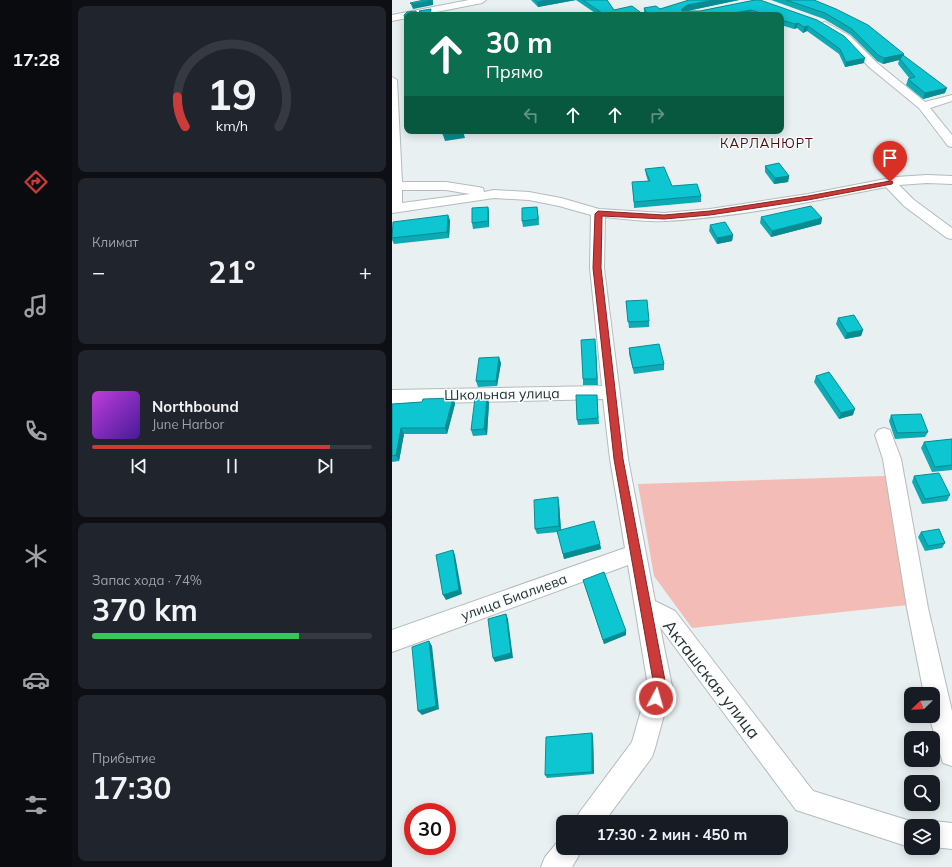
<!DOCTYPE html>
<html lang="ru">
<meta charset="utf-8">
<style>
:root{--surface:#171b24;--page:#20242c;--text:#f1f3f6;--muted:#9ea1a6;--line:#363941;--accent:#ca3b3a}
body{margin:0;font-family:Mulish,sans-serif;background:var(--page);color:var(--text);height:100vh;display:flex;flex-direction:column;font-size:15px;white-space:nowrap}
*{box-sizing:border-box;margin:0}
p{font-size:13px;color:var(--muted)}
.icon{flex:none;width:22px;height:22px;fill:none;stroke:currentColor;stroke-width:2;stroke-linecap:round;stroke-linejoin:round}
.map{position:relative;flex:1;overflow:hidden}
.drawer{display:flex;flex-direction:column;gap:6px;padding:6px;background:#0d0f14;width:320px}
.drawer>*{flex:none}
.hud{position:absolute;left:12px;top:12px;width:380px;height:122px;border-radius:8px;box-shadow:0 2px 10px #0003;background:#0b6e4f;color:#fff;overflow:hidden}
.needle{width:26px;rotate:247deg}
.controls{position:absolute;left:512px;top:687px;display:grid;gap:8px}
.controls a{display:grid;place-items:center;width:36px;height:36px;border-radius:8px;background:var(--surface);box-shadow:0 2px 10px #0003;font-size:20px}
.speed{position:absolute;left:12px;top:803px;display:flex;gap:8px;font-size:20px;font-weight:700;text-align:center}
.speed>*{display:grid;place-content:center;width:52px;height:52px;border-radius:50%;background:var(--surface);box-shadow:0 2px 10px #0003;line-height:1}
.speed .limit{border:6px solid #d22;background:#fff;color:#111}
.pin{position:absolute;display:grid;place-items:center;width:34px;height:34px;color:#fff;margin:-41px -17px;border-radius:50% 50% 50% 0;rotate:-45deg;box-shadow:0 0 4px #0007}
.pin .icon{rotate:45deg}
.me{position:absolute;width:44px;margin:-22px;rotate:6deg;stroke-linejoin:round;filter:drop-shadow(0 0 3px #0008)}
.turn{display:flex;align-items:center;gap:14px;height:84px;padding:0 16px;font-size:18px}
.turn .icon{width:52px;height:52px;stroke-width:2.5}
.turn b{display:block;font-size:28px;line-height:34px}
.lanes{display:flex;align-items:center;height:38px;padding:0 16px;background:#0003;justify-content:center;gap:20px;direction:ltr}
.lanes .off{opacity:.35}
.big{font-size:30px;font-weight:700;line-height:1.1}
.drawer .card{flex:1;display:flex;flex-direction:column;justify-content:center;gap:6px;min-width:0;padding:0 14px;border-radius:8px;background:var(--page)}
.drawer .dial{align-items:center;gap:0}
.dial svg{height:104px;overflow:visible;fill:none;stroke:var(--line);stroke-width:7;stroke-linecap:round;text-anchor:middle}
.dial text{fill:var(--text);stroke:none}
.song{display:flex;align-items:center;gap:12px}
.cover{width:48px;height:48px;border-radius:6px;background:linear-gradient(135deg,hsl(290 70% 55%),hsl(260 70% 35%))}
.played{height:4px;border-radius:2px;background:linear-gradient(90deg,var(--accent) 85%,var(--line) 85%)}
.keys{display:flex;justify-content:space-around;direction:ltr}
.heat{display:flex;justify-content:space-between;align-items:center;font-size:22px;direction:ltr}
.charge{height:6px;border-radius:3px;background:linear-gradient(90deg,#34c759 74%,var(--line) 0)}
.trip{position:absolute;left:164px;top:815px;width:232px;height:40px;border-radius:8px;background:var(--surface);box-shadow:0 2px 10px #0003;font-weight:700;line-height:40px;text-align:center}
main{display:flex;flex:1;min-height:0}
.menu{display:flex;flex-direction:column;width:72px;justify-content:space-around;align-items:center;background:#090b0e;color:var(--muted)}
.menu .icon{width:28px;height:28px}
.menu .current{color:var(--accent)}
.menu b{font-size:18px;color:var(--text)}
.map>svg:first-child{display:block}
.green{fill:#f4bcb6}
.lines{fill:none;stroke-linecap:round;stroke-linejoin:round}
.minor-casing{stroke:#b5bbbc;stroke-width:2}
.minor{fill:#fff;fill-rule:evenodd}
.wall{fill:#0baab4}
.shaded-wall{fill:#098b92}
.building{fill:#0dc6d1;stroke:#098b92}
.route{fill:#ca3b3a;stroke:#832626}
.labels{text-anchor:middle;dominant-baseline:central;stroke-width:3;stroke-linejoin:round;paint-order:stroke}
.far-quarter-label{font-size:13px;letter-spacing:1px;fill:#530e0f;stroke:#f7fefe}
.street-label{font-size:14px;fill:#2b2e2e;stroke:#f7fefe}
.near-street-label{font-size:17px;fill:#2b2e2e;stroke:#f7fefe}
</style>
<main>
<nav class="menu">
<b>17:28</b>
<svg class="icon current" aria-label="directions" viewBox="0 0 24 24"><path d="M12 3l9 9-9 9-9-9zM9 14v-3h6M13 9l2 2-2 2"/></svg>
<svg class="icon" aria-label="music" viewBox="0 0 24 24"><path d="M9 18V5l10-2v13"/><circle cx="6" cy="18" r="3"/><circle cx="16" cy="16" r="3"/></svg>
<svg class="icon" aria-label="phone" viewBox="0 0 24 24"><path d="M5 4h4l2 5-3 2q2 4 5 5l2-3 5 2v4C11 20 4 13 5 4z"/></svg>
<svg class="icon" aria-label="climate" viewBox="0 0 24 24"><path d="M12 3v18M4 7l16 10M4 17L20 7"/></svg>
<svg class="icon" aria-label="car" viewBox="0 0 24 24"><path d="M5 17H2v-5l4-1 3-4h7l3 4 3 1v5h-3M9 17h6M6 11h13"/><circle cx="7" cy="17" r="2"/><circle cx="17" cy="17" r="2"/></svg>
<svg class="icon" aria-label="filters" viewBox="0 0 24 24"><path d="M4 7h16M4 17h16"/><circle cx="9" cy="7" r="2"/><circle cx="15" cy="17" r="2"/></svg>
</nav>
<section class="drawer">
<div class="card dial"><svg viewBox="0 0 100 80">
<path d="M14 69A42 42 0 1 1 86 69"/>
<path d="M14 69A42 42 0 0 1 8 46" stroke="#ca3b3a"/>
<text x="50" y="56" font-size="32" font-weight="700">19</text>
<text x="50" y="72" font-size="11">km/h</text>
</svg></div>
<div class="card"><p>Климат</p>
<div class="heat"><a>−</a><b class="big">21°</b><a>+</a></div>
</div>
<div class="card">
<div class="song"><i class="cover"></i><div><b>Northbound</b><p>June Harbor</p></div></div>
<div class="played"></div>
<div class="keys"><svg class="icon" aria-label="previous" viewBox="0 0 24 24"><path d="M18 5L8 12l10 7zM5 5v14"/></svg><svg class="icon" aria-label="pause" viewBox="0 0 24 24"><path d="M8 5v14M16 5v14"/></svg><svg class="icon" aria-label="next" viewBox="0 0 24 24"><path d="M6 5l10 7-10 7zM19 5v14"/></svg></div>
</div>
<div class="card"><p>Запас хода · 74%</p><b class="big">370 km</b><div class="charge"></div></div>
<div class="card"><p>Прибытие</p><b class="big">17:30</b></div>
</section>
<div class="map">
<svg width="560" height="867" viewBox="0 0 560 867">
<rect width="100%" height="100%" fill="#e9f0f1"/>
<path class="green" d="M493,476L516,605L300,628L262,576L246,484Z"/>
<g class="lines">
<g class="minor-casing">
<g id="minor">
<path d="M77,0H94L90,3L29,15H15V18L0,21V15Z"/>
<path d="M433,22L458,36L485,63L533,102L560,95V101L538,108L560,135V147L556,146L527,108L477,67L452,40L430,27L428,25L430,23Z"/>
<path d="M0,77L5,80L10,182H54L86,187L91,188L92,192L102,190L137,192L169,198L207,209L272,213L318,209L416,194L504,177L535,175L560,176V184L535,183L507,185L522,200L560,228V239L555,238L512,206L494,187C422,201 348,217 274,221C254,222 233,219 213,217L212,268L236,459L263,601L283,611L421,791L528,824L529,826H519V846L511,845L404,810L268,627L280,686L263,748L260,757L212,822H183L187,813L240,742L256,686L236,565L0,652V630L233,548L218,459L211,399L0,404V390L210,386L198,268L199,215L167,206L137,200L102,198L0,213ZM10,190H54L78,194L10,203Z"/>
<path d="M492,428L498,430L509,459L536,608L560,711V766L551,763L537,716H541V694H532L515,608L491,459L483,435L486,430Z"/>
<path d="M541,821L560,823V849L541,847V826H531Z"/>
<path d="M171,837V848H190L186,857L180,867H149L153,857L168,839Z"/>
</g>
</g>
<use href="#minor" class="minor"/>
</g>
<g class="wall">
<path d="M139,0H184L146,7Z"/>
<path d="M184,0H215L222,10L252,15H206Z"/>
<path d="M297,0H347L295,11H294H308L363,0L425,20L472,63L453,67L447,54L415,31L411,33L405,28L402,29L389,25V15H253L252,13V8L268,9Z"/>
<path d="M379,0H422L511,56L553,93L531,99L514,85L516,79H518L506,64L507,60L491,64L485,61L459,35L432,19Z"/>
<path d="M489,145L511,158L509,164H494L487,151Z"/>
<path d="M373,166L397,176L396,182L382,184L373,172Z"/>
<path d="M253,169L280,186L309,196V202L242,208L241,188L256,181L254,175Z"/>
<path d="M96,207L97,213V227L81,229L80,223Z"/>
<path d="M146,213L147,225L131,227L130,221Z"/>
<path d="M56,215L58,221L57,238L2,244L0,240V232Z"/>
<path d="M369,217L430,218L429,224L379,237L368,223Z"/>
<path d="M318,225L341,235L340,241L325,244L317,231Z"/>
<path d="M234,301L257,321V327L237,328Z"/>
<path d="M446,318L471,330L469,336L453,339L444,324Z"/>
<path d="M204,345L206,385H191V379Z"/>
<path d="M237,348L272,364V370L242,374L237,354Z"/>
<path d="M109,363L105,386L86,387L84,381Z"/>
<path d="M424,376L461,415L447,419L422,382Z"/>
<path d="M95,397L97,403L95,435L81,436L79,430Z"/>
<path d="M61,398L63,404L55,434H12L7,461L0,462V404L30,402Z"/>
<path d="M205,401L207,424L186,425L185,420Z"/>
<path d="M499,415L536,432L533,437L503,439L497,421Z"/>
<path d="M560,439V470L540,472L529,448L532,442Z"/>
<path d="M522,476L558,495L555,501L530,504L520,482Z"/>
<path d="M167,502L169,531L208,544L209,549L172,559L166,532L145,534L143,529Z"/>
<path d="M529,532L553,543L550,548L533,551L526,537Z"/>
<path d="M191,580L234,635L212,644Z"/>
<path d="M201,736L202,774L155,778L153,775Z"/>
</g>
<g class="shaded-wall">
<path d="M41,0V5L21,9L19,4Z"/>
<path d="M155,0H184L146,7L145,2Z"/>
<path d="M322,0H347L295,11L289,15V10L295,5Z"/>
<path d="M359,10V15H329Z"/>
<path d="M406,23L405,28L402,29L403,24Z"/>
<path d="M416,26L415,31L411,33L412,27Z"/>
<path d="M512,54L510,59H508L507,60L491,64L492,58Z"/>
<path d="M473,58L472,63L453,67L454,62Z"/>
<path d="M555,88L553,93L531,99L533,93Z"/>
<path d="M71,131L73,138L53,141L51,135Z"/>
<path d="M397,176L396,182L382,184L383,178Z"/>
<path d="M96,207L97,213V227L96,221Z"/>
<path d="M145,207L146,213L147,225L146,219Z"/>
<path d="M56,215L58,221L57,238L55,232Z"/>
<path d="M430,218L429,224L379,237L380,231Z"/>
<path d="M341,235L340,241L325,244V238Z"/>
<path d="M471,330L469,336L453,339L455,333Z"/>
<path d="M107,357L109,363L105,386L104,381Z"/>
<path d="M95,397L97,403L95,435L92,429Z"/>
<path d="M61,398L63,404L55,434L53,428Z"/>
<path d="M463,409L461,415L447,419L449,413Z"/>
<path d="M9,428L12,434L7,461L4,455Z"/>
<path d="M166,497L167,502L169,531L167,526Z"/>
<path d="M208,544L209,549L172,559L171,554Z"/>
<path d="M61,550L63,555L70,594L54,600L51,595Z"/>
<path d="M114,614L116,619L121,658L103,662L101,658Z"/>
<path d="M234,631V635L212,644L211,640Z"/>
<path d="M37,641L40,646L47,709L30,715L26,711Z"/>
<path d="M200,733L201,736L202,774L200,772Z"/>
</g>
<g class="building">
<path d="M32,0H40L19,4L18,3Z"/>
<path d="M143,0H155L145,2Z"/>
<path d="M191,0H215L222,10L240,6L252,15H213Z"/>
<path d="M297,0H322L295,5L289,10L290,11H308L363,0H368L425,20L452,36L473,58L454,62L448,49L416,26L412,27L406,23L403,24L389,20V15H375L359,10L329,15H296L291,12L294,15H256L252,8L264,6L268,9Z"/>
<path d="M394,0H422L444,9L476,25L512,54L492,58L486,55L460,29L433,13Z"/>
<path d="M39,9L38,15H32L27,11Z"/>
<path d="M24,11L25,15H15V27L12,15L15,12Z"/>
<path d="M511,55L555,88L533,93L516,79L523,77L508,59Z"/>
<path d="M51,131H71V132L51,135Z"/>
<path d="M489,145H503L511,158L495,159Z"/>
<path d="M387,163L397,176L383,178L373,166Z"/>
<path d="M272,167L280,186L305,184L309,196L242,202L240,182L258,181L253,169Z"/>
<path d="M419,206L430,218L380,231L369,217Z"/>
<path d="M96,207V221L80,223V208Z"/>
<path d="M145,207L146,219L130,221V208Z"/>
<path d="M56,215L55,232L0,238L1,222Z"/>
<path d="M333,222L341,235L325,238L318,225Z"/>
<path d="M255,300L257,321L236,322L234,301Z"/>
<path d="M462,315L471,330L455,333L446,318Z"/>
<path d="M203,339L205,379H191L189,340Z"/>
<path d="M267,344L272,364L241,368L237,348Z"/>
<path d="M107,357L104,381H84L87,358Z"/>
<path d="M437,372L463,409L449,413L424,376Z"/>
<path d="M184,395H205L206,418L185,420Z"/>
<path d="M95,397L92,429L79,430L83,398Z"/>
<path d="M61,398L53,428H9L4,455L0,456V404L30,402L31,399Z"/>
<path d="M529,414L536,432L505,433L499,415Z"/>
<path d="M560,439V465L543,467L532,442Z"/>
<path d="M547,473L558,495L533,499L522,476Z"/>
<path d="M166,497L167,526L143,529L142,500Z"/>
<path d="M202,521L208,544L171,554L165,531Z"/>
<path d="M547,529L553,543L536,546L529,532Z"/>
<path d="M61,550L67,590L51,595L44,555Z"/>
<path d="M212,572L234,631L211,640L191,580Z"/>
<path d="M114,614L119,653L101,658L96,619Z"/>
<path d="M37,641L44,706L26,711L20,647Z"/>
<path d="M200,733V772L153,775L154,737Z"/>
</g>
<path class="route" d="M498,181L501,182L500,184L416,200L318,215L272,219L210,216L209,268L231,459L274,686L269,703L264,704L260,703L258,698L262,686L222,459L201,268L203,214L206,211L272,215L318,211L416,196Z"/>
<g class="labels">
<g class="far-quarter-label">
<text x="375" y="143">КАРЛАНЮРТ</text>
</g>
<g class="street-label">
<text transform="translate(110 394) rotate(-1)">Школьная улица</text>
<text transform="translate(122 597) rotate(-20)">улица Биалиева</text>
</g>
<g class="near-street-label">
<text transform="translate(320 679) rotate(52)">Акташская улица</text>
</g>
</g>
</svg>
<div class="controls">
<a><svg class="needle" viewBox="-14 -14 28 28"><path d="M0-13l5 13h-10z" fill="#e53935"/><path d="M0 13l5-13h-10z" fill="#9ea1a6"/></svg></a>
<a><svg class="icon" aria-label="sound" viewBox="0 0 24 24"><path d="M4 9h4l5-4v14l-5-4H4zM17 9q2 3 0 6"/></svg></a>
<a><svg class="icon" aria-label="search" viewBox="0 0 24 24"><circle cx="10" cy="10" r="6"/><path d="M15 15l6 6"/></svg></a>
<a><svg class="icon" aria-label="layers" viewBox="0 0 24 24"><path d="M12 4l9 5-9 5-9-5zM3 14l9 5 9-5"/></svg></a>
</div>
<div class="speed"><div class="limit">30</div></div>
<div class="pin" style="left:498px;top:182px;background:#d93025"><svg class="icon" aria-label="arrive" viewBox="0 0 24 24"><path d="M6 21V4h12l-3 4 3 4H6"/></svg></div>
<svg class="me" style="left:264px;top:698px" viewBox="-20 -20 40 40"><circle r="17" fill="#ca3b3a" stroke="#fff" stroke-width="3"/><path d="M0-11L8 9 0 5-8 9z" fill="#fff"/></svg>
<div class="trip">17:30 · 2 мин · 450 m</div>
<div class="hud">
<div class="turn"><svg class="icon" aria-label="ahead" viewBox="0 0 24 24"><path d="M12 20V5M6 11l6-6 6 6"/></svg><div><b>30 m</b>Прямо</div></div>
<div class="lanes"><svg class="icon off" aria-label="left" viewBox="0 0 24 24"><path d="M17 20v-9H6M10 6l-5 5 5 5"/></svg><svg class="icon" aria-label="ahead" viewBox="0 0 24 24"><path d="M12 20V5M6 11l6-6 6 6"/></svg><svg class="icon" aria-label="ahead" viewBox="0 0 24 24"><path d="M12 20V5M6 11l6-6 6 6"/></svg><svg class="icon off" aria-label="right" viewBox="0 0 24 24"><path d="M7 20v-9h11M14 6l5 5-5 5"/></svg></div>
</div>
</div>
</main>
